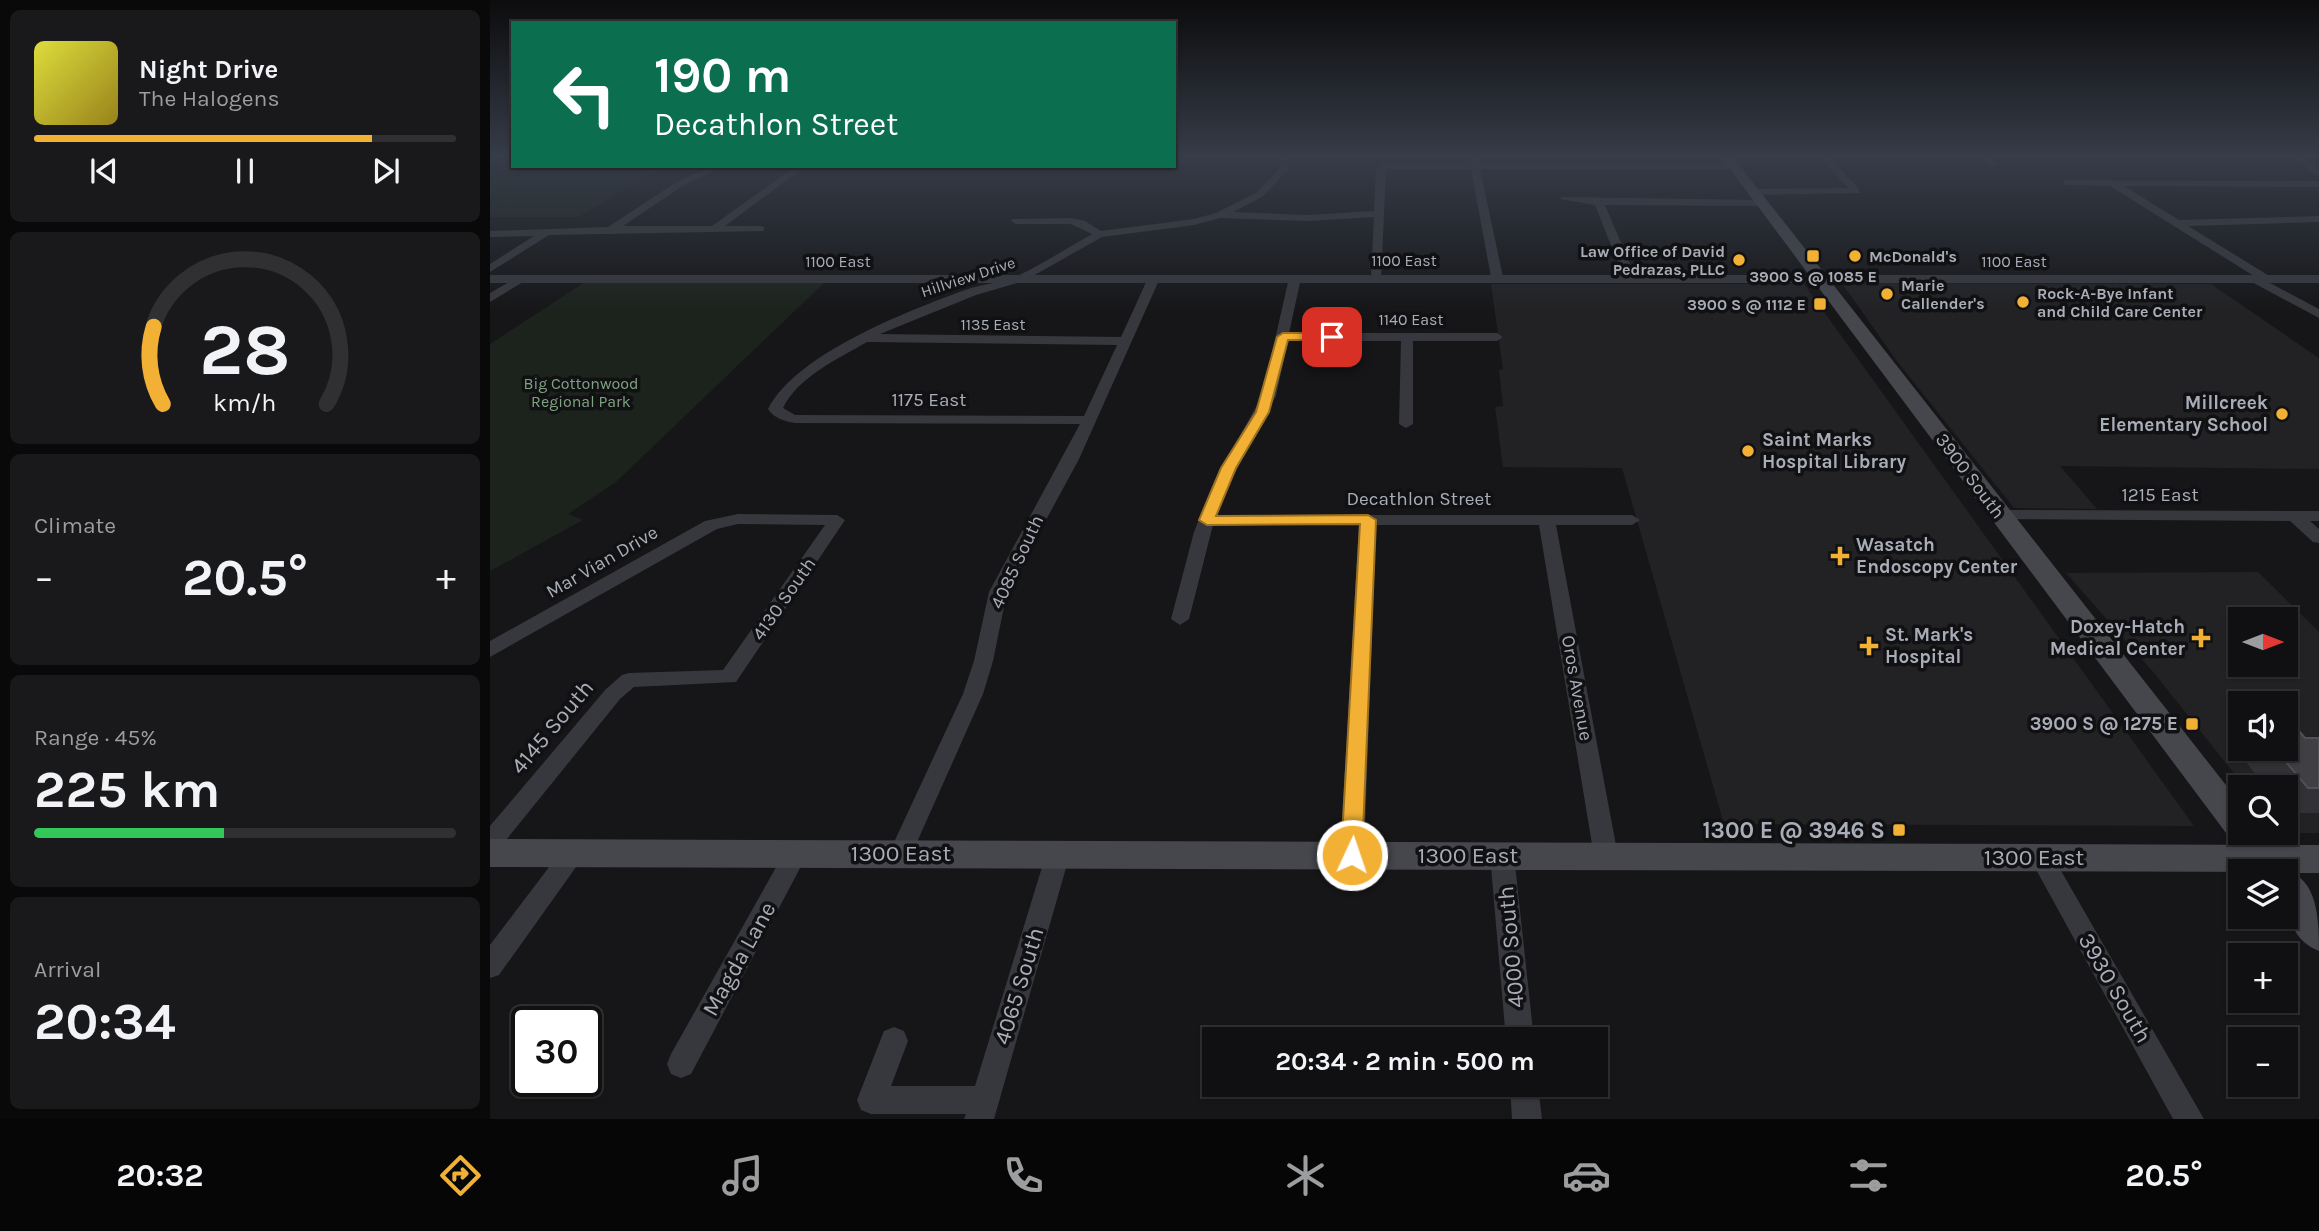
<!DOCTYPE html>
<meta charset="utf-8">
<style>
:root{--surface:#101012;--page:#19191b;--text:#f1f3f6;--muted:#9c9d9f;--line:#303032;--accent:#f2b134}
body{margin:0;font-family:Karla,sans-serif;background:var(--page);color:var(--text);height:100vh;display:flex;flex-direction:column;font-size:26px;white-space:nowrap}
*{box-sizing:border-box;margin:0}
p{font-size:23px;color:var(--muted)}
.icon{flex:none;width:38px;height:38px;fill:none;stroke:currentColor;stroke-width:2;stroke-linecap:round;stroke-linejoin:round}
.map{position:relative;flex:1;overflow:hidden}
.side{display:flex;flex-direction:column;gap:10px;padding:10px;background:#09090a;width:490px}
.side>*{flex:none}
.guide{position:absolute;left:21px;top:21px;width:665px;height:147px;border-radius:0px;box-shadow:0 2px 5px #0004,0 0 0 2px var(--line);background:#0b6e4f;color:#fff;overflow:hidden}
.needle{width:46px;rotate:90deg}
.controls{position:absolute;left:1738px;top:607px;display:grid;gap:14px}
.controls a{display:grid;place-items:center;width:70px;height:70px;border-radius:0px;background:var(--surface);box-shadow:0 2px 5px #0004,0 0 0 2px var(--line);font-size:35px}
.speed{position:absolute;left:21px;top:1006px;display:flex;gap:14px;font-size:35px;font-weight:700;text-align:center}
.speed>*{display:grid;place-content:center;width:91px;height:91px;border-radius:50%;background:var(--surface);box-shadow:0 2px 5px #0004,0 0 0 2px var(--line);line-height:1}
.speed .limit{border:4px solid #111;border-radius:10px;background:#fff;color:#111}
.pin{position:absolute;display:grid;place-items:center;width:60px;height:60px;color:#fff;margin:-30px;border-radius:14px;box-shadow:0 4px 10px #0006}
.me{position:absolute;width:77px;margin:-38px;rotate:3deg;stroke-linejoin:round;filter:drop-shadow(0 0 5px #0008)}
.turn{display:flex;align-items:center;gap:24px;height:147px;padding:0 28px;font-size:32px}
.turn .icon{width:91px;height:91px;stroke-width:2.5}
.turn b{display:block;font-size:49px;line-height:60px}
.big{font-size:52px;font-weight:700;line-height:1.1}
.side .card{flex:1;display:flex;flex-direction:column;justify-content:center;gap:10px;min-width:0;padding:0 24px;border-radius:10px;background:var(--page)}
.side .dial{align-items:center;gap:0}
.dial svg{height:182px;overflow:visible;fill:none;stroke:var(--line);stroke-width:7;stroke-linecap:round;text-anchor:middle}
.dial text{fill:var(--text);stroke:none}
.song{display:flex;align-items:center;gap:21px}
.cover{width:84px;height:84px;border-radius:10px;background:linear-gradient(135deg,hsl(60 70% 55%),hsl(50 70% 35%))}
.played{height:7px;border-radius:4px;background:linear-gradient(90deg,var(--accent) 80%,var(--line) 80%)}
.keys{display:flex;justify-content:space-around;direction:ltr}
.heat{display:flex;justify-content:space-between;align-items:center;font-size:38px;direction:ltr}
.charge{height:10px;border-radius:5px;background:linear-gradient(90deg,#34c759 45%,var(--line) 0)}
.trip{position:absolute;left:712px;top:1027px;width:406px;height:70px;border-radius:0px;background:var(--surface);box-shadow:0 2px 5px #0004,0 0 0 2px var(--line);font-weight:700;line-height:70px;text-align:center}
.tabs{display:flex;height:112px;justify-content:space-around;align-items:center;background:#060607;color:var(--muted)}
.tabs .icon{width:49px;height:49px}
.tabs .on{color:var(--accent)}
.tabs b{font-size:32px;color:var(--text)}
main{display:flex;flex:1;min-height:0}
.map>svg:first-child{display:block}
.built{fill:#222225;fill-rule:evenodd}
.green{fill:#1c231d}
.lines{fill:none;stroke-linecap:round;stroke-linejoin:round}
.minor{fill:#37383d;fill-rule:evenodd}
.tertiary{fill:#37383d;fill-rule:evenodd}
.secondary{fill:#45474d;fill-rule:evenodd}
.wall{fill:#323236}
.building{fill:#3f3f44;stroke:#4f5156;stroke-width:2}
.route{fill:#f2b134;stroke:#9d7322;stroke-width:2}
.poi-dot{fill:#f2b134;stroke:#111113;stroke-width:2.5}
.labels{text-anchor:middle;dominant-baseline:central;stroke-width:7;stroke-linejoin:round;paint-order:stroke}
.far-poi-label{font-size:16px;font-weight:bold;fill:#a8adb8;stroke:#111113;text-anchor:start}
.far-street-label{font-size:16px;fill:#a8adb8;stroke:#111113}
.far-park-label{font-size:16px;fill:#7fa381;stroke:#111113}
.street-label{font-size:19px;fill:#a8adb8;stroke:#111113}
.poi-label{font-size:19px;font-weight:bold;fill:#a8adb8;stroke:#111113;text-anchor:end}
.near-street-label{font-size:23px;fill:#a8adb8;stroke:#111113}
.near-poi-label{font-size:23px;font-weight:bold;fill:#a8adb8;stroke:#111113;text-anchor:end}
</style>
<main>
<section class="side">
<div class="card">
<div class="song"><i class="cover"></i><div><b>Night Drive</b><p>The Halogens</p></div></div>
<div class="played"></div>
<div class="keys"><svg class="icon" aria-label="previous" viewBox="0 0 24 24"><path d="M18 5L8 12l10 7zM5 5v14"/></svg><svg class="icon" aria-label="pause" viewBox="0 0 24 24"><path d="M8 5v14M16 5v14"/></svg><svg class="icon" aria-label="next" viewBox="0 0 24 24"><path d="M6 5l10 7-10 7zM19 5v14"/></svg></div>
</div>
<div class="card dial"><svg viewBox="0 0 100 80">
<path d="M14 69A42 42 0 1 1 86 69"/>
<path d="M14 69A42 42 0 0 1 10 35" stroke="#f2b134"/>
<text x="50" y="56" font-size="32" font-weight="700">28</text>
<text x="50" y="72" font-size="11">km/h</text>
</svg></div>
<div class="card"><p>Climate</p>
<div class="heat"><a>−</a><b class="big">20.5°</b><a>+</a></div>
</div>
<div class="card"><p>Range · 45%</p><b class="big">225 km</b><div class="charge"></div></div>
<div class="card"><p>Arrival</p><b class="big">20:34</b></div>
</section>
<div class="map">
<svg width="1829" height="1119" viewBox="0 0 1829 1119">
<rect width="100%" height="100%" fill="#161618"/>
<g class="built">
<path d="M1359,283L1721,284L1829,358V469L1570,466L1607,509L1524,508L1406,360L1354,286Z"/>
<path d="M1001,284H1314L1704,826L1234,824L1132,468L1013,467L1005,407L1013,406L1009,370L1013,369Z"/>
<path d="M1768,572L1829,632V833H1810L1796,826V788L1755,787L1664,673L1576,573ZM1750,620H1796V665H1750ZM1750,704H1796V749H1750Z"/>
</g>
<g class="green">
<path d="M173,167L88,217H0V168Z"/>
<path d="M95,282H335L126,482L78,514L93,520L0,571V344Z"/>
</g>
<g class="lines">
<g class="minor">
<path d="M790,157H798L799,169L772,197L743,212L818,215L884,211L886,168L894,163H980L979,157H987L989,163H1244L1249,166L1244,169H990L1013,277L1007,280L1001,277L981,169H896L891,280L881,278L884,217L818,221L730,218L704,225L612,237L534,281L486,295L390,334L631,337L658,278L664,275L670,278L589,459L517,592L503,661L493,694L419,860L411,863L403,860L399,853L473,694L484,661L499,592L590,424L305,423C294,421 285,419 278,409C307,353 418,311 475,290C492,284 511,283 527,276C553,264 577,248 602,234L581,224H526L521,221L522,219L581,218L595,221L611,231L704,219L726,213L766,193L791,167ZM377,342L627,345L594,416L305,415L293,408C308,377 349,358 377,342Z"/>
<path d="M1330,157H1339L1369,189V193L1264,195L1259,192L1264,189L1358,188Z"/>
<path d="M1488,157H1498L1509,165L1501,167Z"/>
<path d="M1802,157H1811L1829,170V177Z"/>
<path d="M221,166H233L191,187L133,226H222L306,166H316L235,226H270L274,227V231L59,235L0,272V264L44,236L0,237V231L118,227L185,183Z"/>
<path d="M1577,180L1829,181V187L1634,186L1689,220L1829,216V222L1698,226L1781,277L1783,279L1778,282L1829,309V318L1760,281L1758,279L1764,276L1620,186L1574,185V181Z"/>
<path d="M1072,197L1272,200L1277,203L1272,206L1115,205L1146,278L1140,281L1134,278L1105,205L1070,199Z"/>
<path d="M805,275L811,278L799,333H1007L1013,337L1007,341H923V424L916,428L909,424L911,341H798L786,396L739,484L727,515H1142L1150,520L1142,525H1066L1128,856L1124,863L1116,866L1108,863L1104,856L1049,525H886L874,855L870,862L862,865L854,862L850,855L869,525H723L699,619L690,625L681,619L704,532L723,484L772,396L799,278Z"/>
<path d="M28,277L38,279L0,302V293Z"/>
<path d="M1510,510L1829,511V521H1820L1829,529V543L1823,542L1800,521L1504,519L1502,515L1504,511Z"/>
<path d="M248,514L347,515L355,520L246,682L144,687L130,699L8,850L0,853V826L116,689L132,675L139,673L233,670L335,525L248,524L227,529L0,657V641L215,521Z"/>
<path d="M83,843L91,846L95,853L91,860L9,975L0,978V945L75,846Z"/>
<path d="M306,843L314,846L318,853L201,1074L191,1078L181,1074L177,1064L181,1054L298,846Z"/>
<path d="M568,844L576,847L580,854L504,1119H474L476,1114H381L371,1110L367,1100L394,1031L404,1027L414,1031L418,1041L401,1086H485L556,854L560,847Z"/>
<path d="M1012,845L1020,848L1024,855L1044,1040H1016L1000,855L1004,848Z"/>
<path d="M1551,847L1559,850L1714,1119H1683L1543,864L1539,857L1543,850Z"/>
<path d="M1020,1085H1048L1052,1119H1022Z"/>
</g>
<rect class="tertiary" x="0" y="275" width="1829" height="8"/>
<g class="secondary">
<path d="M1231,157H1243L1750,803V833H1763L1761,837L1750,840L1739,837Z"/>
<path d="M0,839L1829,845V873H1802C1829,884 1829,926 1829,951C1795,938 1796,902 1796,872L0,867Z"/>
</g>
</g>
<path class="wall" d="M1829,738V813H1797L1796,811V788H1776L1756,762L1765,751L1763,749H1796Z"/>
<path class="building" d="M1796,718H1798L1815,738H1829V788H1818L1785,749H1796Z"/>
<linearGradient id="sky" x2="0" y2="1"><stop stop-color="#0c0c0d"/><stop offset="0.5" stop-color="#363c48"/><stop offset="1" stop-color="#363c48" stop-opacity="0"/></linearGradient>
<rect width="1829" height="313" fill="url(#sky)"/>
<path class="route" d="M793,333H842L848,337L842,340H798L779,412L746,468L726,516L878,515L886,520L872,855L869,862L862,864L854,862L851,855L870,524L717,525L709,520L731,468L766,412L787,337Z"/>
<g class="poi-dot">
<rect x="1316" y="249" width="14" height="14" rx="3.5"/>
<circle cx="1365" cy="256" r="7"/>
<circle cx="1249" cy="260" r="7"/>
<circle cx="1397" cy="294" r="7"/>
<circle cx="1533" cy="302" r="7"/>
<rect x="1323" y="297" width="14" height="14" rx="3.5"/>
<circle cx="1792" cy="414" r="7"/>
<circle cx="1258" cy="451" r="7"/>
<path d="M1346.5 545.5h7v7h7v7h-7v7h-7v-7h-7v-7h7z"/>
<path d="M1707.5 627.5h7v7h7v7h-7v7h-7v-7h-7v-7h7z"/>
<path d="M1375.5 635.5h7v7h7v7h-7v7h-7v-7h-7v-7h7z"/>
<rect x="1695" y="717" width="14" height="14" rx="3.5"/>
<rect x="1402" y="823" width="14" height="14" rx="3.5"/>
</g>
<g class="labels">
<g class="far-poi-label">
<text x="1235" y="251" text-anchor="end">Law Office of David<tspan x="1235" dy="18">Pedrazas, PLLC</tspan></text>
<text x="1379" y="256">McDonald's</text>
<text x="1323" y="276" text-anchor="middle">3900 S @ 1085 E</text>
<text x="1411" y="285">Marie<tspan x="1411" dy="18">Callender's</tspan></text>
<text x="1547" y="293">Rock-A-Bye Infant<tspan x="1547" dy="18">and Child Care Center</tspan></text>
<text x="1316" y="304" text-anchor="end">3900 S @ 1112 E</text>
</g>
<g class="far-street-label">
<text x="914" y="260">1100 East</text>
<text x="348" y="261">1100 East</text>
<text x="1524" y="261">1100 East</text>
<text transform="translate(478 277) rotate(-18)">Hillview Drive</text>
<text x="921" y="319">1140 East</text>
<text x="503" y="324">1135 East</text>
</g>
<g class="far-park-label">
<text x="91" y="383">Big Cottonwood<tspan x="91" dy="18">Regional Park</tspan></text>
</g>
<g class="street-label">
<text x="439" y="400">1175 East</text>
<text transform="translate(1480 476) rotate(53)">3900 South</text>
<text x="1670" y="495">1215 East</text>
<text x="929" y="499">Decathlon Street</text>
<text transform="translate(112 562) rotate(-30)">Mar Vian Drive</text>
<text transform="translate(527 562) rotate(-65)">4085 South</text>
<text transform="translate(294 599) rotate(-55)">4130 South</text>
<text transform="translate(1087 688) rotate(80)">Oros Avenue</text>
</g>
<g class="poi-label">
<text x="1778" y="403">Millcreek<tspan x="1778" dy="22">Elementary School</tspan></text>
<text x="1272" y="440" text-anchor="start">Saint Marks<tspan x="1272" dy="22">Hospital Library</tspan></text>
<text x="1366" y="545" text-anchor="start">Wasatch<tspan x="1366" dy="22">Endoscopy Center</tspan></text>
<text x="1695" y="627">Doxey-Hatch<tspan x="1695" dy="22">Medical Center</tspan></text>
<text x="1395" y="635" text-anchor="start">St. Mark's<tspan x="1395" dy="22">Hospital</tspan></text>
<text x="1688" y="724">3900 S @ 1275 E</text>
</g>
<g class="near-street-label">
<text transform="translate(62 727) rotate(-50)">4145 South</text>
<text x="411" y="853">1300 East</text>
<text x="978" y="855">1300 East</text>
<text x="1544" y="857">1300 East</text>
<text transform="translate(1021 947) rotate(-95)">4000 South</text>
<text transform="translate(249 959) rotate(-61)">Magda Lane</text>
<text transform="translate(529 986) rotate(-73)">4065 South</text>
<text transform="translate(1625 988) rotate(60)">3930 South</text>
</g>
<g class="near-poi-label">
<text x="1395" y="830">1300 E @ 3946 S</text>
</g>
</g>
</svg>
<div class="controls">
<a><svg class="needle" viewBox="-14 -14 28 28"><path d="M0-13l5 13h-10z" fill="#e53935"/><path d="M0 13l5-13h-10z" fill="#9c9d9f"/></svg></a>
<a><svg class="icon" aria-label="sound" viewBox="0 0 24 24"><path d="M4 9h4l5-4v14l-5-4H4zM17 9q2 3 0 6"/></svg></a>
<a><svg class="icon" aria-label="search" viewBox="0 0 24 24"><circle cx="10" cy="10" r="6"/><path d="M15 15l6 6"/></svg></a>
<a><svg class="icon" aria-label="layers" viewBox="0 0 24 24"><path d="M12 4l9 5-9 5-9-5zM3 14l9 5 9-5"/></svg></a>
<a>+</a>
<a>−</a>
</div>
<div class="speed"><div class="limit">30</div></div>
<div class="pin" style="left:842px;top:337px;background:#d93025"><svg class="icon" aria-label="arrive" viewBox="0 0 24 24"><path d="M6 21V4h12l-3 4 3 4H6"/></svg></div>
<svg class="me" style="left:862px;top:855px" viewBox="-20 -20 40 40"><circle r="17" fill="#f2b134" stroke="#fff" stroke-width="3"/><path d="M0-11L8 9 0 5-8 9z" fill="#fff"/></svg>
<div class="trip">20:34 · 2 min · 500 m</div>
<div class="guide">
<div class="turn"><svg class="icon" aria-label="left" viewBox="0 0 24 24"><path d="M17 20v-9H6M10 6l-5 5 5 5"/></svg><div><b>190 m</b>Decathlon Street</div></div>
</div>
</div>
</main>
<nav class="tabs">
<b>20:32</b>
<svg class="icon on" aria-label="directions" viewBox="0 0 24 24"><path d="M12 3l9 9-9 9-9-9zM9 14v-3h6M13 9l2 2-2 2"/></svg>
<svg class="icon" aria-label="music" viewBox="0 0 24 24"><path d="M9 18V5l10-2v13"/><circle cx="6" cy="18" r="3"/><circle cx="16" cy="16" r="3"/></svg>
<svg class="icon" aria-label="phone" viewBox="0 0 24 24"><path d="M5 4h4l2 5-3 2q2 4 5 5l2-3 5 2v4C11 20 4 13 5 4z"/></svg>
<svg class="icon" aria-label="climate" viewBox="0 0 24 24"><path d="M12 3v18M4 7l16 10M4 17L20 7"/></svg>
<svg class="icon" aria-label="car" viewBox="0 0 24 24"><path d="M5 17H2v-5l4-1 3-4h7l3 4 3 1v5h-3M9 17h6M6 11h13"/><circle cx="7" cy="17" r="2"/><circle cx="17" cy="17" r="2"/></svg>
<svg class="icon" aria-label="filters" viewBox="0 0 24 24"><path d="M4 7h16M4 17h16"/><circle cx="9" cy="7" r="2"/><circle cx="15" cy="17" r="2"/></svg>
<b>20.5°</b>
</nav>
